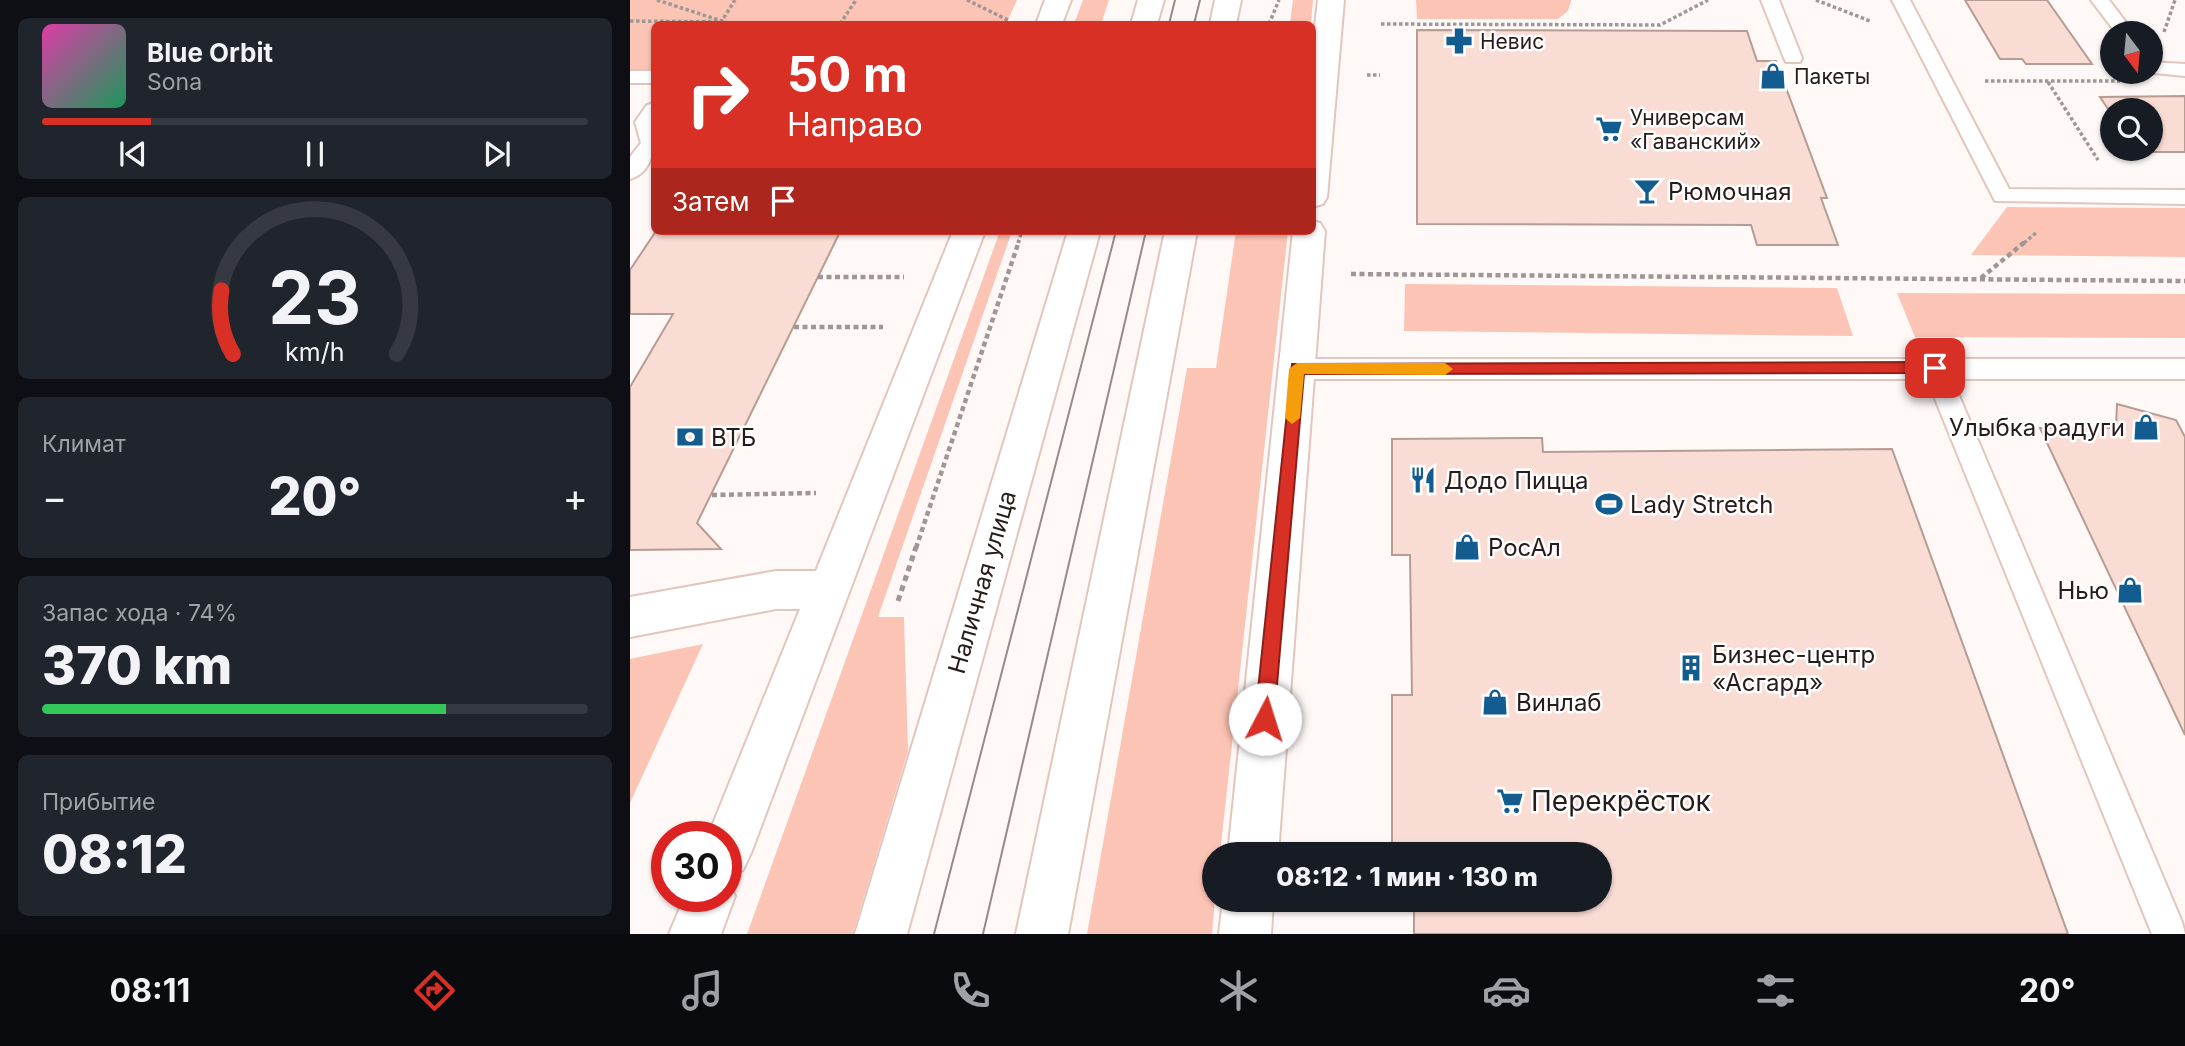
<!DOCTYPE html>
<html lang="ru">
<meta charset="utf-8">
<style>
:root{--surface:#171b24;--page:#20242c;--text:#f1f3f6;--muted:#9ea1a6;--line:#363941;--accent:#d93025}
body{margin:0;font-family:Inter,sans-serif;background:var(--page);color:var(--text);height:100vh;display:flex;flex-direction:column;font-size:26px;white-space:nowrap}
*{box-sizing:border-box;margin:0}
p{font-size:23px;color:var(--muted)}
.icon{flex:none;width:38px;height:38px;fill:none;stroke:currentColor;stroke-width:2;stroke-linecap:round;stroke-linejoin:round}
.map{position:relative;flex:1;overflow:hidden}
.side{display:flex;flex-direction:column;gap:18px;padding:18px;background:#0d0f14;width:630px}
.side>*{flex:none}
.top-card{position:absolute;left:21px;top:21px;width:665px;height:214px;border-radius:10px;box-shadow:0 2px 5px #0004;background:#d93025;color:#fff;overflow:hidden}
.needle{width:46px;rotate:164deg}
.buttons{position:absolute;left:1470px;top:21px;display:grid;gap:14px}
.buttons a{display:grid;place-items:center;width:63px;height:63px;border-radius:50%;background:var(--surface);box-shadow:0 2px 5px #0004;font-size:35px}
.speed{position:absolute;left:21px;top:821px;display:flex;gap:14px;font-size:35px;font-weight:700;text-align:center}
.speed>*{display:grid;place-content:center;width:91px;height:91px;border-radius:50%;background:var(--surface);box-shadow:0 2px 5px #0004;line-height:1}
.speed .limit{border:10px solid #d22;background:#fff;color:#111}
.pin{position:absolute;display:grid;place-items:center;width:60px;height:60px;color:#fff;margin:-30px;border-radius:14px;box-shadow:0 4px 10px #0006}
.me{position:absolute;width:77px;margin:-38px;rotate:5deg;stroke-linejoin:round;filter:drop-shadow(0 0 5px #0008)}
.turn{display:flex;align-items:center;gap:24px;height:147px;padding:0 21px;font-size:32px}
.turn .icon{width:91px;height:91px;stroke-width:2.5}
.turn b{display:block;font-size:49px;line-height:60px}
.then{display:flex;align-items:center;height:66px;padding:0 21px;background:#0003;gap:14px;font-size:26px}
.big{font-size:52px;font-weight:800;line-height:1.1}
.side .card{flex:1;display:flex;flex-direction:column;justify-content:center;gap:10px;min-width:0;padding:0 24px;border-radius:10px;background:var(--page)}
.side .dial{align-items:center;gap:0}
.dial svg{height:182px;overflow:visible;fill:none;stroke:var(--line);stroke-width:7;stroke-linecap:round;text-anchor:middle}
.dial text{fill:var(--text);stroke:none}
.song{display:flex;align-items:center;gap:21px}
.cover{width:84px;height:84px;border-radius:10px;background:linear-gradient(135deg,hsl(320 70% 55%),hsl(150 70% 35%))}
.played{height:7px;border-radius:4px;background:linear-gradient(90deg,var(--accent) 20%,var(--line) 20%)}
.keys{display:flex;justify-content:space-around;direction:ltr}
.heat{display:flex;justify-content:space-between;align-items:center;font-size:38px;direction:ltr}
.charge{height:10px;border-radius:5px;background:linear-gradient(90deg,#34c759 74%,var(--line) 0)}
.trip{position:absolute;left:572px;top:842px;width:410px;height:70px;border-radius:35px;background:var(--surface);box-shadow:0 2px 5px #0004;font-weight:800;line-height:70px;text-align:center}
.tab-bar{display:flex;height:112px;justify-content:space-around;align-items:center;background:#090b0e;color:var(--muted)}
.tab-bar .icon{width:49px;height:49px}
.tab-bar .selected{color:var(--accent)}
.tab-bar b{font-size:32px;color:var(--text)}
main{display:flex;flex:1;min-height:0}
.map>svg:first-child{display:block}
.green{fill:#fcc4b5}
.building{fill:#f9dcd4;stroke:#b79c94;stroke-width:2}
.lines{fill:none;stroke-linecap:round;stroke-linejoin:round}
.service-casing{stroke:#e2c6be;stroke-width:4}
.minor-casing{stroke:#e2c6be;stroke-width:4}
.secondary-casing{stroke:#e2c6be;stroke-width:4}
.path-far2{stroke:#9f9795;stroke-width:3.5;stroke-dasharray:3.5 2.5;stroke-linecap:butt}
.path-far1{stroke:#9f9795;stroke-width:4.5;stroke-dasharray:5 3.5;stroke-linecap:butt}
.path{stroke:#9f9795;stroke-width:5;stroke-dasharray:6 4.5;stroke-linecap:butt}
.service{fill:#fff;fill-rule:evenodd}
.minor{fill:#fff;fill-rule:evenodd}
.secondary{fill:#fff;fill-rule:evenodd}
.tram{stroke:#958c8a;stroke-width:2}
.route{fill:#d93025;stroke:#8d1f18;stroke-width:2}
.slow{fill:#f59e0b}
.labels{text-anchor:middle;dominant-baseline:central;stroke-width:5;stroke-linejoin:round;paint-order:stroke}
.far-poi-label{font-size:21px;fill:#271c19;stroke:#fff;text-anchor:start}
.poi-label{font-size:24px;fill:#271c19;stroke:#fff;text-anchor:start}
.street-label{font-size:24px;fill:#271c19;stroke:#fff}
.near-poi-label{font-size:28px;fill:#271c19;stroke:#fff;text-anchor:start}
</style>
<main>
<section class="side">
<div class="card">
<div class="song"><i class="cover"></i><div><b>Blue Orbit</b><p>Sona</p></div></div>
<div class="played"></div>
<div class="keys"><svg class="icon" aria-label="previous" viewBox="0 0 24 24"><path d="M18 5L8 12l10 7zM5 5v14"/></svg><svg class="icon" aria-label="pause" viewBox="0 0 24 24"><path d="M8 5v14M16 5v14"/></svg><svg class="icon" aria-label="next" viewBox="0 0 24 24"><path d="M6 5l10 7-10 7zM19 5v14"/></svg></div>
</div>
<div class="card dial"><svg viewBox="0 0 100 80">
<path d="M14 69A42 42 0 1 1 86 69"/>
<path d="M14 69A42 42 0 0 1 9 41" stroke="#d93025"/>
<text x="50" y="56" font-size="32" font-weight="700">23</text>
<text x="50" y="72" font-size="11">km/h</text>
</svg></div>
<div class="card"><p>Климат</p>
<div class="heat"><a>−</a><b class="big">20°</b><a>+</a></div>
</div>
<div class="card"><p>Запас хода · 74%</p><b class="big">370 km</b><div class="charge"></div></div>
<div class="card"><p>Прибытие</p><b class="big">08:12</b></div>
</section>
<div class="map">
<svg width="1555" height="934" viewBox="0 0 1555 934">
<rect width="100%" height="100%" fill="#fef8f6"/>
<g class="green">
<path d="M0,0H387L376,24H24V69H0Z"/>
<path d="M453,0H479L471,24H444Z"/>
<path d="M663,0H683L681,24H660Z"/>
<path d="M786,0H941V1L938,11L928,19H787Z"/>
<path d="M1377,207L1555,208V257L1341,255Z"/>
<path d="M370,231H382L248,617H274L278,751L223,934H117Z"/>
<path d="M606,231H658L590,854H584L585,900L582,934H457L557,368H586Z"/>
<path d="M775,284L1207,288L1223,336L774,331Z"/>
<path d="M1267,293L1555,294V338L1285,337Z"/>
<path d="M73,644L0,803V659Z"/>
</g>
<g class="building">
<path d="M1335,0H1417L1462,64H1396L1392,59H1370Z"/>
<path d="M787,30L1117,31L1127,61H1146L1197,198H1191L1208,245H1127L1121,225L787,224Z"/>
<path d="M1555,96V152H1507L1505,149H1521V110H1482V115L1470,97Z"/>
<path d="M26,231L210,232L67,523L91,549L0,550V387L43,314H0V270Z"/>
<path d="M1487,404L1546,420L1555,437V735L1410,428H1486Z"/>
<path d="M912,438L913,452L1262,449L1438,934H784V908H762V900H970V854H762V695H782L780,555H762V439Z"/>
</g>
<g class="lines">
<g class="service-casing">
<g id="service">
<path d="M1131,0H1149L1172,58L1170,62H1156L1154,58Z"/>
<path d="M1262,0H1280L1379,189L1555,190V204L1365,201Z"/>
<path d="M1461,0H1479L1504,33H1486Z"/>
<path d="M1521,62L1555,64V76L1514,72H1521Z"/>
<rect x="0" y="71" width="24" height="12"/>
<path d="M24,103C26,126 30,171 0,179V157L11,143L5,122L17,105Z"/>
<path d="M667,359H1555V379H1322L1552,922L1555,934H1522L1297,379H667L658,376L655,369L658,362Z"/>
</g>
</g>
<g class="minor-casing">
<g id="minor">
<path d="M415,0H441L432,24H406Z"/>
<path d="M688,0H714L697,197L693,204L682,207V52Z"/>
<path d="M682,221L690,223L695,231L648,854H598L663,231H682Z"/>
<path d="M323,231H355L121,853L113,870L96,878L105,896L91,934H39L55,896H96V836H78L170,609H146L0,637V597L146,571H186Z"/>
<path d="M593,900H643L641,934H589Z"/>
</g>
</g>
<g class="secondary-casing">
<g id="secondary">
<path d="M508,0H534L527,24H501Z"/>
<path d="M585,0H611L606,24H580Z"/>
<path d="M438,231H470L277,934H225Z"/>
<path d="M535,231H567L438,934H386Z"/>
</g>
</g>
<g class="path-far2">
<path d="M27,0L101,24"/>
<path d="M337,0L380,21"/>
<path d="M1186,0L1240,21"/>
<path d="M0,21L91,22L105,0"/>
<path d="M210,24L226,0"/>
<path d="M639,24L649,0"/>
<path d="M751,24L1030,25L1078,0"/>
<path d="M1534,32L1545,0"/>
<path d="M737,75H750"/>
<path d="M1355,81H1490"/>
<path d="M1418,82L1468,160"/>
<path d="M388,243L392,231"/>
<path d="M1394,243L1407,232"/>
</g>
<g class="path-far1">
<path d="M721,274L1555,281"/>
<path d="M188,277H274"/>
<path d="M1351,278L1396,241"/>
<path d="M164,327H253"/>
<path d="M82,495L186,493"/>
<path d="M286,548L389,241"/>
</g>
<path class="path" d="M268,601L286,547"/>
<use href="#service" class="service"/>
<use href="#minor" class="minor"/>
<use href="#secondary" class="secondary"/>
<g class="tram">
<path d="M539,24L545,0"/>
<path d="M564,24L570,0"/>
<path d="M304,934L486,231"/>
<path d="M353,934L516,231"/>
</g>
</g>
<path class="route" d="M1305,362L1313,368L1305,373L674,374L644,719L642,726L635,728L628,726L625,719L662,364Z"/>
<path class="slow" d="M667,363H815L823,369L815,375L674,374L670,418L662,424L655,418L659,369Z"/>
<defs>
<g id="pharmacy-bare" transform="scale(2.1)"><path d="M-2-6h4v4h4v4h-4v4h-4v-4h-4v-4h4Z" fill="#135c90" stroke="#fff" stroke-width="2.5" paint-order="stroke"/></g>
<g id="shop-bare" transform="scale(2.1)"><path d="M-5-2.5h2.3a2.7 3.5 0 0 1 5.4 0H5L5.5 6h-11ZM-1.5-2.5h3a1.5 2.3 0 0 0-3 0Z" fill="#135c90" stroke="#fff" stroke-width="2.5" paint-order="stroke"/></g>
<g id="supermarket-bare" transform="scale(2.1)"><path d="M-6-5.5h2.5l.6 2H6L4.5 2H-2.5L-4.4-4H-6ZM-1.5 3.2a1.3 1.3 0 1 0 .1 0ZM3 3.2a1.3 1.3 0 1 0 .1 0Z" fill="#135c90" stroke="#fff" stroke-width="2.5" paint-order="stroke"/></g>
<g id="bar-bare" transform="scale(2.1)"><path d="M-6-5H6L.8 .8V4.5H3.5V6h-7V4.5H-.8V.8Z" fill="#135c90" stroke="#fff" stroke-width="2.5" paint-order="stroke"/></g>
<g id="bank-bare" transform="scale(2.1)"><path d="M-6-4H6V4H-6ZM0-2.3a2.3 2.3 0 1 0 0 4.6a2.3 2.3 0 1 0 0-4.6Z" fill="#135c90" stroke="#fff" stroke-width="2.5" paint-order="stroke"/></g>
<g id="restaurant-bare" transform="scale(2.1)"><path d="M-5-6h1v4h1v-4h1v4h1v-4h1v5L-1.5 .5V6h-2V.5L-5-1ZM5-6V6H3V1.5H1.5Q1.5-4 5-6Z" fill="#135c90" stroke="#fff" stroke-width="2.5" paint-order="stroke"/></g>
<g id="stadium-bare" transform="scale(2.1)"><path d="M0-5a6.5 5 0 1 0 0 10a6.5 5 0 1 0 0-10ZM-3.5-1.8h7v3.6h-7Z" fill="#135c90" stroke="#fff" stroke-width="2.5" paint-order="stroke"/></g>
<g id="building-bare" transform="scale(2.1)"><path d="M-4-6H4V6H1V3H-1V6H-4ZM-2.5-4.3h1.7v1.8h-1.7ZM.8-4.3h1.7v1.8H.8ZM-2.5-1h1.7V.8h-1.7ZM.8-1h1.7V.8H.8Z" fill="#135c90" stroke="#fff" stroke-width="2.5" paint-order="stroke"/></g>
</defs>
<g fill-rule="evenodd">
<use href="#pharmacy-bare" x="829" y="41"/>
<use href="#shop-bare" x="1143" y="76"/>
<use href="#supermarket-bare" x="979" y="129"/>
<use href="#bar-bare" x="1017" y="191"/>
<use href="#shop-bare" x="1516" y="427"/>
<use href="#bank-bare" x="60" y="437"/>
<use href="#restaurant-bare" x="793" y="480"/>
<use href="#stadium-bare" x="979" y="504"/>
<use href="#shop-bare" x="837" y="547"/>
<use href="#shop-bare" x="1500" y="590"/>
<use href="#building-bare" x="1061" y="668"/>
<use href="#shop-bare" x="865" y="702"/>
<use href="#supermarket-bare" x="880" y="801"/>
</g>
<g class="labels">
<g class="far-poi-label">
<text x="850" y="41">Невис</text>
<text x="1164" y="76">Пакеты</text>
<text x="1000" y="117">Универсам<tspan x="1000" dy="24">«Гаванский»</tspan></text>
</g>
<g class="poi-label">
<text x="1038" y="191">Рюмочная</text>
<text x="1495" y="427" text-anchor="end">Улыбка радуги</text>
<text x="81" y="437">ВТБ</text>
<text x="814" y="480">Додо Пицца</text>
<text x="1000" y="504">Lady Stretch</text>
<text x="858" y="547">РосАл</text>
<text x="1479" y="590" text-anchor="end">Нью</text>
<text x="1082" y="654">Бизнес-центр<tspan x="1082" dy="28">«Асгард»</tspan></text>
<text x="886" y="702">Винлаб</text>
</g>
<g class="street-label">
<text transform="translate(352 582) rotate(-74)">Наличная улица</text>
</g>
<g class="near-poi-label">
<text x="901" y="801">Перекрёсток</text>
</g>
</g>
</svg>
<div class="buttons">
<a><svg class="needle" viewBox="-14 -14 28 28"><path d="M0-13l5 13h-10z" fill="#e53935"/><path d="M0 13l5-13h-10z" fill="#9ea1a6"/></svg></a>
<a><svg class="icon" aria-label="search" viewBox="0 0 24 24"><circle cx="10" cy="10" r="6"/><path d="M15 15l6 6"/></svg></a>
</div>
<div class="speed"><div class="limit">30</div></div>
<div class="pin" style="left:1305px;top:368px;background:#d93025"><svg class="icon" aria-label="arrive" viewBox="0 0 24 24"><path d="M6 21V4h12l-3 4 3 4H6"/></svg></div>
<svg class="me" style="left:635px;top:719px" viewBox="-20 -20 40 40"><circle r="19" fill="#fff"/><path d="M0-13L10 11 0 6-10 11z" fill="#d93025"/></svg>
<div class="trip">08:12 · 1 мин · 130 m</div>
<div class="top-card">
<div class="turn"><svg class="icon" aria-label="right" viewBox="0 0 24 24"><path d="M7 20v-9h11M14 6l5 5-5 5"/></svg><div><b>50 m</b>Направо</div></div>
<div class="then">Затем<svg class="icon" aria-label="arrive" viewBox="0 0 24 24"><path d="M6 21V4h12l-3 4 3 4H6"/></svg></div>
</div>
</div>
</main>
<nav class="tab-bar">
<b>08:11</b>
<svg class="icon selected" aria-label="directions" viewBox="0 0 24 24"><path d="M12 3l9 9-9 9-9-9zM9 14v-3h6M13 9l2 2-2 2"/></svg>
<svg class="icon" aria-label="music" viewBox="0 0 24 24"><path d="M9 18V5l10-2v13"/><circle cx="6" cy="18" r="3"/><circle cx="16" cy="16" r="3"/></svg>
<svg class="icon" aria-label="phone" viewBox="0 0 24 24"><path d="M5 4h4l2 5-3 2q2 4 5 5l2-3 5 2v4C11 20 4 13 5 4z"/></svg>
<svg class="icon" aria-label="climate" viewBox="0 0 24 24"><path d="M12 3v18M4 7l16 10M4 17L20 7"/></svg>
<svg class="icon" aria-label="car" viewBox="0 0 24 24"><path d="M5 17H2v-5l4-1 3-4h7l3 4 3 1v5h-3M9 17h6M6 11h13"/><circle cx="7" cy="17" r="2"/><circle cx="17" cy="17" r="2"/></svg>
<svg class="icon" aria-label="filters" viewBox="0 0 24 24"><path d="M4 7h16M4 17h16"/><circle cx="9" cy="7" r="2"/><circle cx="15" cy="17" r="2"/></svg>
<b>20°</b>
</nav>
